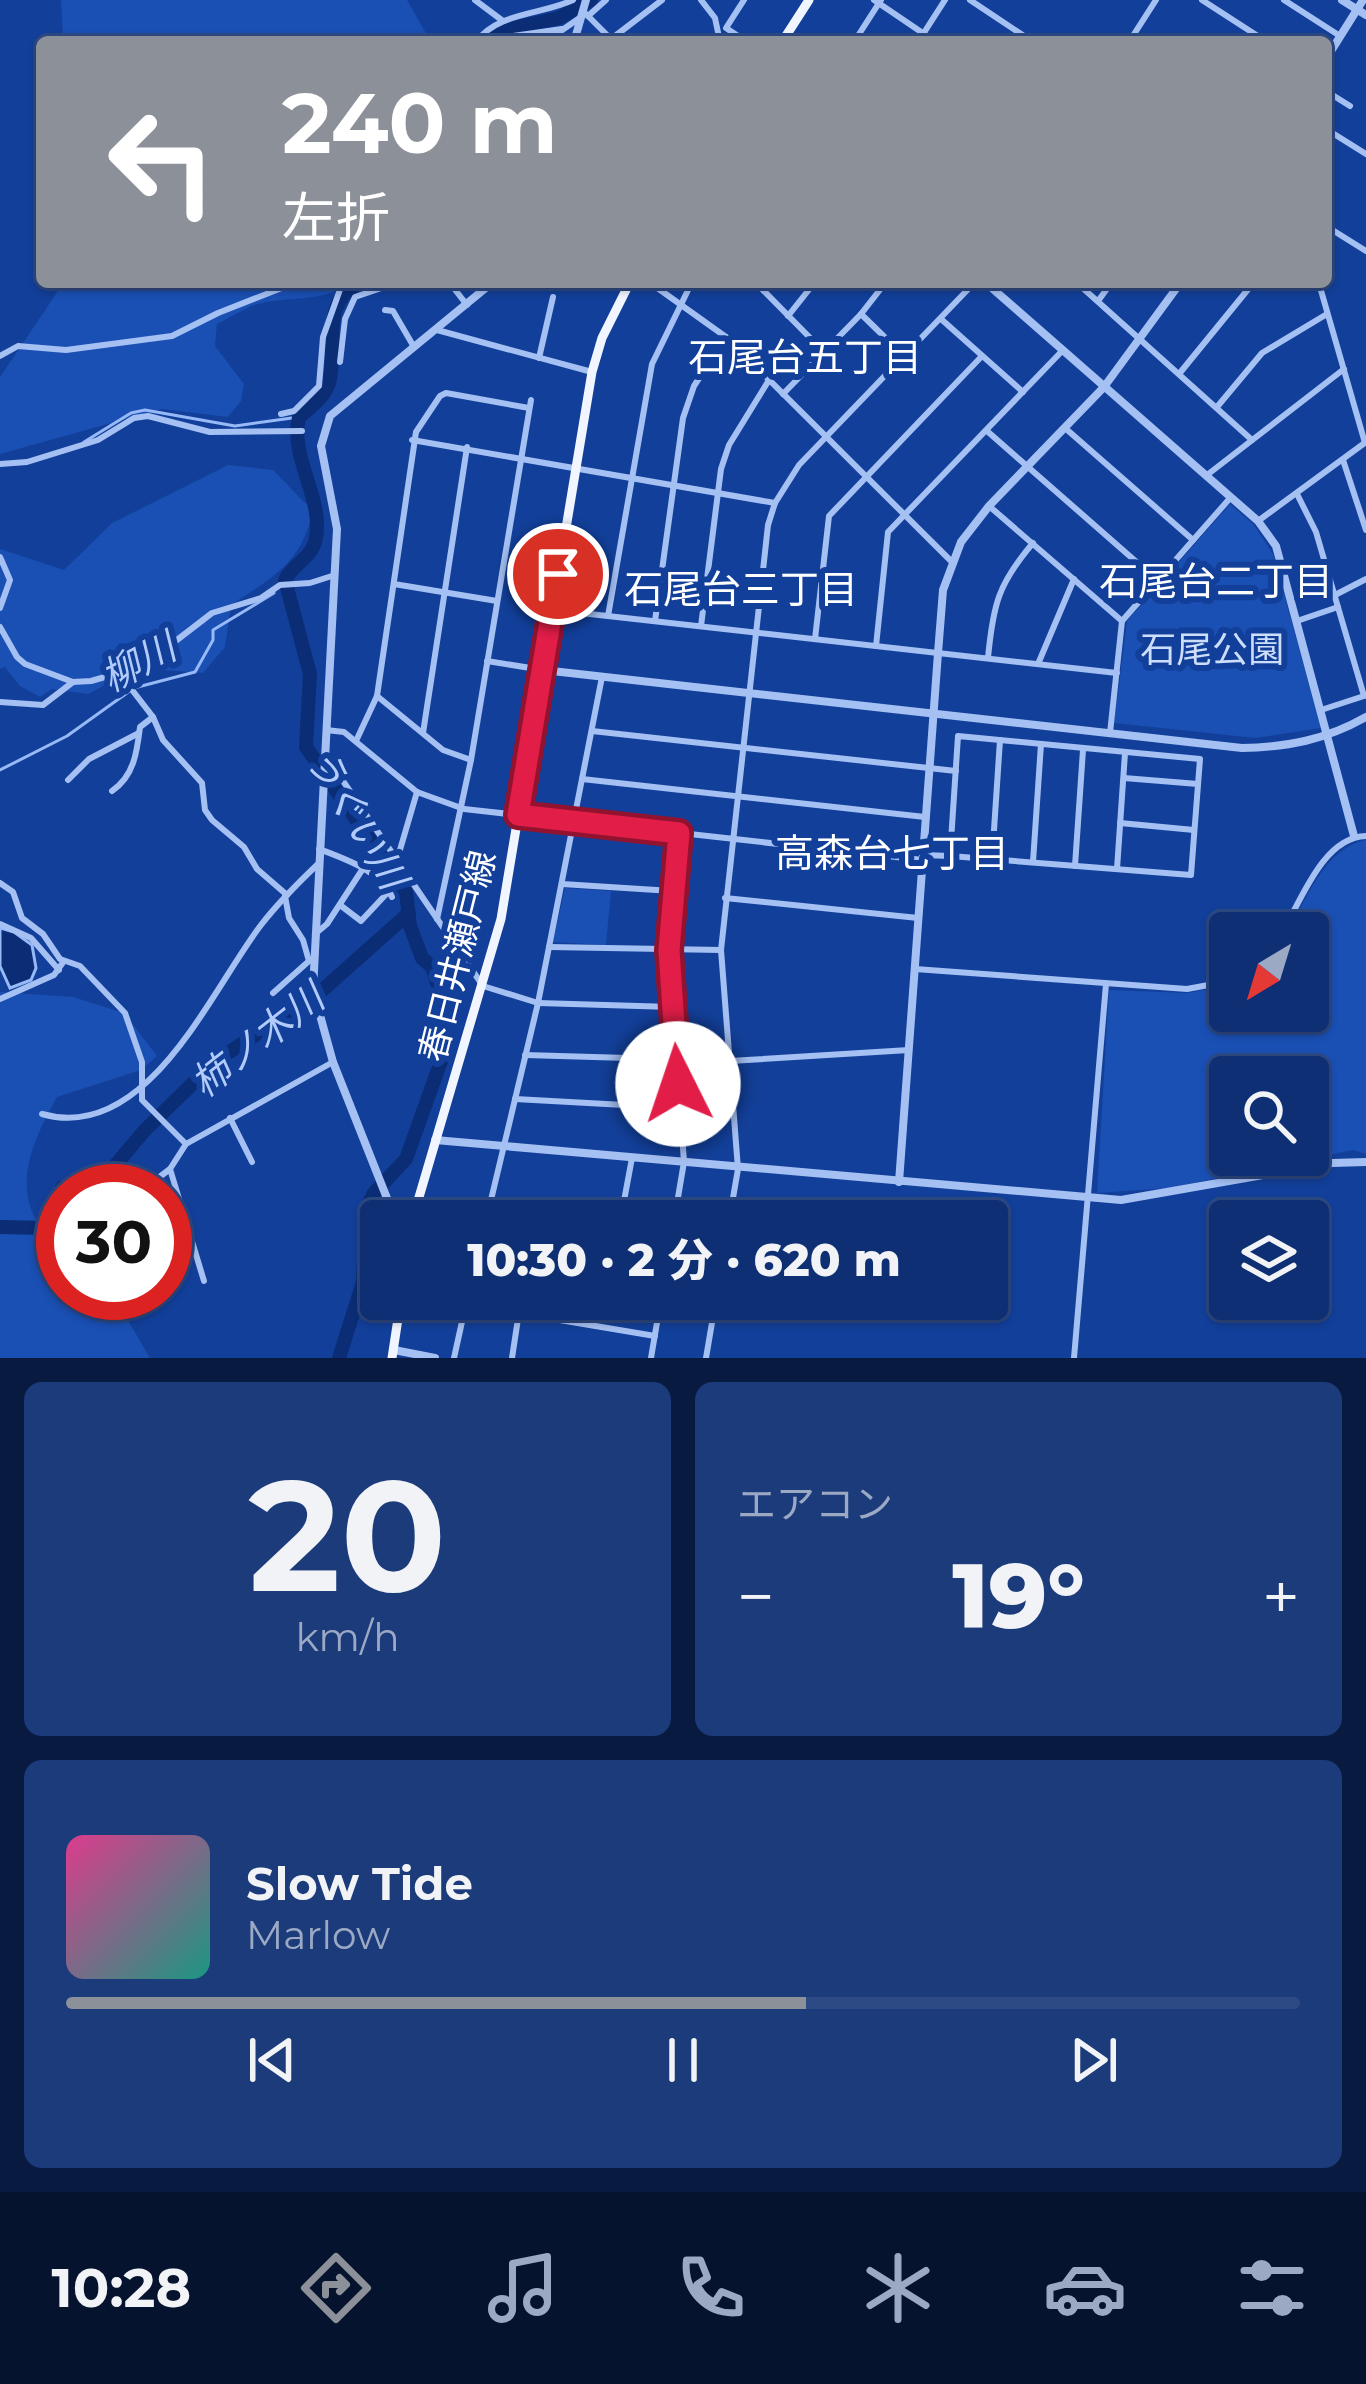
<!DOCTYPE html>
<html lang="ja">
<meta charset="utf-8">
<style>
:root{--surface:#0e2f73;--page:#1c3b7b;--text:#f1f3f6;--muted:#9ba9c4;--line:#2e4a85;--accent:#8c9099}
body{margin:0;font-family:Montserrat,"Noto Sans JP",sans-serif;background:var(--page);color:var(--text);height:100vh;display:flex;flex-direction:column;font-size:45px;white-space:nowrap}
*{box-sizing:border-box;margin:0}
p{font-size:39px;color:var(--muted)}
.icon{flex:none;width:66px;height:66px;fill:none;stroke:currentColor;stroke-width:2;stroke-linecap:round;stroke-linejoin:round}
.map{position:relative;height:1358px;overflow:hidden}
.side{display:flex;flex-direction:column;gap:24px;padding:24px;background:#081a3f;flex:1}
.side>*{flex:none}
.hud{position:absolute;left:36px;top:36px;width:1296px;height:252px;border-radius:12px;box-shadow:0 3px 9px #0004,0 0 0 3px var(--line);background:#8c9099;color:#fff;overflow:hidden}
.needle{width:78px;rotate:218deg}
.buttons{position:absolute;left:1209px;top:912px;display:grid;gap:24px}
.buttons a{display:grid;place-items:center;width:120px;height:120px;border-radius:12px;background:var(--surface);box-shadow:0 3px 9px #0004,0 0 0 3px var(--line);font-size:60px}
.speed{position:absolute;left:36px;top:1164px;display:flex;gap:24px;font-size:60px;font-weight:700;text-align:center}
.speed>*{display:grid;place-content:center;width:156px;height:156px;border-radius:50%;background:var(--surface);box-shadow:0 3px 9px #0004,0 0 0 3px var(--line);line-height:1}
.speed .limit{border:18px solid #d22;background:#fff;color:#111}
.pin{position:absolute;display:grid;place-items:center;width:102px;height:102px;color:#fff;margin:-51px;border:6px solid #fff;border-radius:50%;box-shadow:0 3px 12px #0007}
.me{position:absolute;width:132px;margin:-66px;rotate:356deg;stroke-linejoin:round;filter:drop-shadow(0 0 9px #0008)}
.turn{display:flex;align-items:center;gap:42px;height:252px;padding:0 48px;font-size:54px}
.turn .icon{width:156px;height:156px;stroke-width:2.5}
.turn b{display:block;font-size:84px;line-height:102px}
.big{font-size:90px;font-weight:800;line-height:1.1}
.side .tile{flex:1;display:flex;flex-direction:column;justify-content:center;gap:18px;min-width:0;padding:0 42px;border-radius:18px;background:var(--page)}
.side .dial{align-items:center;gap:0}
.dial b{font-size:156px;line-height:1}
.song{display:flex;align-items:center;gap:36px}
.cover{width:144px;height:144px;border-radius:18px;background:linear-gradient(135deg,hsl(330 70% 55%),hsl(170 70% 35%))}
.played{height:12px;border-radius:6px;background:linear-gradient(90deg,var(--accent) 60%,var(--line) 60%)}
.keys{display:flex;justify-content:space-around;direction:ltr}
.heat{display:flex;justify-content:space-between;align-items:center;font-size:66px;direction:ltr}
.side .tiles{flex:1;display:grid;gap:24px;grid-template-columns:1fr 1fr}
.tile:last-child{grid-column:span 2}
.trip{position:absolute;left:360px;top:1200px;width:648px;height:120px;border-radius:12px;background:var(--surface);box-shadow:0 3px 9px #0004,0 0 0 3px var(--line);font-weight:800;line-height:120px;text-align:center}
.dock{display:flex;height:192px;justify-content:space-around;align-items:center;background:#06132e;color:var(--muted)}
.dock .icon{width:84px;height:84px}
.dock .active{color:var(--accent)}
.dock b{font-size:54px;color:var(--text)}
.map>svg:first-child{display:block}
.green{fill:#1a4fb3;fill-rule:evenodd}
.water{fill:#0b2d75;stroke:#97b9f7;stroke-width:3}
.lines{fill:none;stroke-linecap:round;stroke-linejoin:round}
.stream{stroke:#97b9f7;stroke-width:3}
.river{stroke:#0b2d75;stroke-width:14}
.minor{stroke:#a5c0f3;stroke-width:6}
.tertiary{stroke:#a5c0f3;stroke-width:8}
.primary{stroke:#f1f5ff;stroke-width:9}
.route-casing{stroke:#92132f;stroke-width:30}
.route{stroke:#e11d48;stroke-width:21}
.labels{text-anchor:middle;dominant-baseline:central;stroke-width:12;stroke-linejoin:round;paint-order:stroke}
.park-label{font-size:36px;fill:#cddefd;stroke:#123f99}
.street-label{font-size:36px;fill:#fff;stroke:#123f99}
.neighbourhood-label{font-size:39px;fill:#fff;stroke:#123f99}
.water-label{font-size:39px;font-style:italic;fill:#b1cbfa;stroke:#123f99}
</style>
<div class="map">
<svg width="1366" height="1358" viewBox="0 0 1366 1358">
<rect width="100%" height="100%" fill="#123f99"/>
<g class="green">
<path d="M61,0H407L431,42H63Z"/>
<path d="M64,282H348C327,303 290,296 262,303C247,306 232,317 217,324L215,346L244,384L241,401L228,417L162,409L0,454V377Z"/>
<path d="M228,465L273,470L313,511C301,564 273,577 231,605L225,647L203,673L162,670L161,649L127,643L117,647L111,660L113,681L88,694L52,689L40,697L20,686L5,667L0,669V549L64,570L112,523Z"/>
<path d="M1230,504L1254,525L1273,554L1321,728L1255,738L1114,723L1127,621Z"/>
<path d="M1366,840V1154L1353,1150L1169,1188L1097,1193L1109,990L1187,993L1230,985V1011H1308V933H1287C1307,899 1324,848 1366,840ZM1230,1077H1308V1155H1230Z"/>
<path d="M565,888L611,891L606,945L553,942Z"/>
<path d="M0,992L73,997L124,1013L157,1056L141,1070L57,1097C27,1151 5,1204 63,1250V1293H112L150,1358H0Z"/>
</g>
<path class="water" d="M0,928L14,932L32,945L36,968L31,980L10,988L0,966Z"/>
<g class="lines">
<g class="stream">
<path d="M84,442L131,413L145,410L235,426L299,417"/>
<path d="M0,770L67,736L134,688L195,672L213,640V630L274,593"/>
</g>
<g class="river">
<path d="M489,42L504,30L559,18L591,0"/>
<path d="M0,1227L46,1228L61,1212L57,1199L62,1188L102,1181L145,1130L217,1060L317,995L409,913"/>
<path d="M339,1358L363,1282L367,1207L374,1193L406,1159L444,1053L441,1027L445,1008L432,967L422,958L410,926L406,892L306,747L310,674L285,580C292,565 310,559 315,542C326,501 289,459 299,417C311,407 327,396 330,379C337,344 320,303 360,282"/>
</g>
<g class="minor">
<path d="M475,0L503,21"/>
<path d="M701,0L715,18L720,42"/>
<path d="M744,0L726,28L747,42"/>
<path d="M874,0L936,42"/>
<path d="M970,0L1033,42"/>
<path d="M1202,0L1267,42"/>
<path d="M1284,0L1340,36"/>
<path d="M583,11L608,36H615L662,0"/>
<path d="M588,16L606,0"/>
<path d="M476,42C498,12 541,15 573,0"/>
<path d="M501,42L513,36L562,29"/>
<path d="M545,42L581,17"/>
<path d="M854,42L881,0"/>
<path d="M918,42L945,0"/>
<path d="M1129,42L1156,0"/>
<path d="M1326,91L1350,106"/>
<path d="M1326,129L1366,154"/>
<path d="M1326,226L1366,251"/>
<path d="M320,282L340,284"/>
<path d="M449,282L467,305"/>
<path d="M649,282L726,337L951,561"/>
<path d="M755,282L824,352"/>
<path d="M1076,282L1252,440"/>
<path d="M1311,282L1320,287L1365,443"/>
<path d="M1098,301L1112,282"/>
<path d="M385,310L393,311L414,347"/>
<path d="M861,314L904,356"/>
<path d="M788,316L815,282"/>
<path d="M941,319L1023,392"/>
<path d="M437,330L592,372"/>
<path d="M0,356L18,346L66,350L172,336L218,313L297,282"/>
<path d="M539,358L553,297"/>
<path d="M340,362L345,319L355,297L399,282"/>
<path d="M1179,374L1254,282"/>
<path d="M783,394L861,314L886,282"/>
<path d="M1217,407L1262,353L1327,314"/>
<path d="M281,414L294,411L319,386L323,337L342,284"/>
<path d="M1065,428L1193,540"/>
<path d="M987,431L1157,580"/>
<path d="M412,440L775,503"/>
<path d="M1343,460L1366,530"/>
<path d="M0,464L27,462L98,440L134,418L148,416L210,432L302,431"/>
<path d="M1207,475L1344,369"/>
<path d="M1297,494L1316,532L1364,696"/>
<path d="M989,506L1122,621"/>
<path d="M1258,521L1366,442"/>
<path d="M0,557L10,580L0,608"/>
<path d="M394,584L497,601"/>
<path d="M1335,595L1366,579"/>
<path d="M554,610L1117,673"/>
<path d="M608,616L652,364L692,282"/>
<path d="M655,621L683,418L694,386L726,337"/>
<path d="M1297,621L1338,607"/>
<path d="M701,626L721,469L729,445L769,380"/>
<path d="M0,627L17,657L25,664L73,682"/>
<path d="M815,639L829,516L982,356"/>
<path d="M876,646L888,532L1063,350"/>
<path d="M988,658C993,605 998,584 1033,543"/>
<path d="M487,661L543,670"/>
<path d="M1038,664L1074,579"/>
<path d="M119,673L153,717L163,740L202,783L205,810L212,820L244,847L257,869L287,895"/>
<path d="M377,696L443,750L471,760"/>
<path d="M0,702L43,705L73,682L91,681L119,673L164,650L212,613L261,598L280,585L310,583L335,575"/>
<path d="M1321,710L1364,696"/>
<path d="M326,730L344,732L417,792L464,809L923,860"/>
<path d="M592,731L956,771"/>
<path d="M423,733L467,447"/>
<path d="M1110,733L1122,621L1231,497"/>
<path d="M958,736L1200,759L1191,875L950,856Z"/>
<path d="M356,741L377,696L416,432L440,396L446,393L529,408"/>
<path d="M326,756L483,986L538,1003L672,1007"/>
<path d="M1124,778L1198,784"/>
<path d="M582,779L925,817"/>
<path d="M68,780L89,759L139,733"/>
<path d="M112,791C134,776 137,752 140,727L153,717"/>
<path d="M1120,823L1194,830"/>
<path d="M319,849C345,859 381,871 392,897"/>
<path d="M924,855L950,856"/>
<path d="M397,860L417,792"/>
<path d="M992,860L1000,740"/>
<path d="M1033,862L1041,744"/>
<path d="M1075,866L1083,750"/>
<path d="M1117,869L1125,753"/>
<path d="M0,883L13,892L22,918L43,934L60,959L80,966L125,1013L142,1062V1100L186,1144"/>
<path d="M562,884L672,891"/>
<path d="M725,898L918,918"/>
<path d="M340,905L361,921L390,890"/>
<path d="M437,919L471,760L531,400"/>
<path d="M0,924L31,938L59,970"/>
<path d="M1282,933C1301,901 1323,837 1366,836"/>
<path d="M315,934L327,924L362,870"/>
<path d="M549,947L721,950"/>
<path d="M915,969L1187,989L1230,981"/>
<path d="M273,993L309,961L303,940L289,918L285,896"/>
<path d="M0,999L54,975L64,961"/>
<path d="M525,1055L730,1061L909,1050"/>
<path d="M515,1099L679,1108"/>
<path d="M42,1114C147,1144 211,990 261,925C278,903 298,883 318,864"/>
<path d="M230,1118L252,1162"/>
<path d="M141,1191L170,1169"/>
<path d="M490,1204L620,1219"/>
<path d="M621,1217L632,1158"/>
<path d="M486,1221L538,1003L602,677"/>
<path d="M674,1221L684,1162L669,950L679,833"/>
<path d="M729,1221L738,1169L721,950L768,525L775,503L799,465L975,282"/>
<path d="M204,1281L170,1169L186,1144L333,1062"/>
<path d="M518,1313L655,1336"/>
<path d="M454,1358L467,1299"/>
<path d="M512,1358L521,1299"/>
<path d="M651,1358L661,1299"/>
<path d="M706,1358L716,1299"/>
<path d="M1074,1358L1106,984"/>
</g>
<g class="tertiary">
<path d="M1342,0L1366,15"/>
<path d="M574,42L586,0"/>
<path d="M1326,59L1363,0"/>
<path d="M985,282L1258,521L1276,546L1354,836"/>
<path d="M543,670L1242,748C1287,747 1326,740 1366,717"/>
<path d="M435,1140L1121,1200L1332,1163L1366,1162"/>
<path d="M899,1182L938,653L943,590L961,542L989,506L1104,387L1181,282"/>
<path d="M396,1221L333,1062L313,990L337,529L321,446L330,416L493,282"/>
<path d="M394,1350L435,1358"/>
</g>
<g class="primary">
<path d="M782,42L809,0"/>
<path d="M412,1221L501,919L592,372L602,338L630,282"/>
<path d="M392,1358L401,1299"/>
</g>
</g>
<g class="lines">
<g class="route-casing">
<path id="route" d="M558,574L518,815L679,833L669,950L678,1084"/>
</g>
<use href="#route" class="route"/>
</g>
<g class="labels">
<g class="park-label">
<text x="1212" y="649">石尾公園</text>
</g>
<g class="street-label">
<text transform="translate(457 956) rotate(-76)">春日井瀬戸線</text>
</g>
<g class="neighbourhood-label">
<text x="805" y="357">石尾台五丁目</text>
<text x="1216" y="581">石尾台二丁目</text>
<text x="741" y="589">石尾台三丁目</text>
<text x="892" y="853">高森台七丁目</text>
</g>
<g class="water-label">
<text transform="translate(138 662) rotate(-28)">柳川</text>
<text transform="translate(357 818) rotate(59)">うぐい川</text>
<text transform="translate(257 1040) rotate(-38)">柿ノ木川</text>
</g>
</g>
</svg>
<div class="buttons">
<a><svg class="needle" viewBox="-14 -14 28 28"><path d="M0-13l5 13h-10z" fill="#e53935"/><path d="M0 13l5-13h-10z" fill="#9ba9c4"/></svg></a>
<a><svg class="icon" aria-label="search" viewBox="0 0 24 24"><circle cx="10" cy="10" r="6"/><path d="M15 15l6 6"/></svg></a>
<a><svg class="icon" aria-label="layers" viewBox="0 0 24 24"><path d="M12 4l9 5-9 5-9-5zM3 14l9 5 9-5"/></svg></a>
</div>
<div class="speed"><div class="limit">30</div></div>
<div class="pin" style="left:558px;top:574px;background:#d93025"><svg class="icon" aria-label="arrive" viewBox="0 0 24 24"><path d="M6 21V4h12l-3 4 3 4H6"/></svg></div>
<svg class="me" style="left:678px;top:1084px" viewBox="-20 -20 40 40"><circle r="19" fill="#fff"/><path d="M0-13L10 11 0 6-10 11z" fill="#e11d48"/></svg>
<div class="trip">10:30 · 2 分 · 620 m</div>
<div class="hud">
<div class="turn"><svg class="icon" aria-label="left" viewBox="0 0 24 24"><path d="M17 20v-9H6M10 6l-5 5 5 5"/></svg><div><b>240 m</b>左折</div></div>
</div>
</div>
<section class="side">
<div class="tiles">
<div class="tile dial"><b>20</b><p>km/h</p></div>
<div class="tile"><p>エアコン</p>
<div class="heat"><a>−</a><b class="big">19°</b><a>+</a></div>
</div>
<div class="tile">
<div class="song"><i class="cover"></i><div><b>Slow Tide</b><p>Marlow</p></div></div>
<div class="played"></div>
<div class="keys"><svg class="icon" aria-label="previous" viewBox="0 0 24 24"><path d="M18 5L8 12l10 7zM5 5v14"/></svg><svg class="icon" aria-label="pause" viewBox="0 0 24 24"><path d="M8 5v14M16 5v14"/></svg><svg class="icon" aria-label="next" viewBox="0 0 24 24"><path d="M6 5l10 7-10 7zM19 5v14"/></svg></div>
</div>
</div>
</section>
<nav class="dock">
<b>10:28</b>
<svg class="icon active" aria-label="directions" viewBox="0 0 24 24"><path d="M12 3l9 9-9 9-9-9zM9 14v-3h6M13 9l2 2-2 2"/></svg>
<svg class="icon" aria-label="music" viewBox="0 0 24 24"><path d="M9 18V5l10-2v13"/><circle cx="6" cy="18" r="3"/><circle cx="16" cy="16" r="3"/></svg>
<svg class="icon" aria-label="phone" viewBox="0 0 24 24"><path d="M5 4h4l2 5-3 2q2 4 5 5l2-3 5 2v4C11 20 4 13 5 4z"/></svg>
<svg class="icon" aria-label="climate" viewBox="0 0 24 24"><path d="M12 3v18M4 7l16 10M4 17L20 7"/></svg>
<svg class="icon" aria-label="car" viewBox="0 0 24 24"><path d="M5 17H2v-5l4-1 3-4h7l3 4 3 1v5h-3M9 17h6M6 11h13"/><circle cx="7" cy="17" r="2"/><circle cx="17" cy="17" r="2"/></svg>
<svg class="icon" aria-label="filters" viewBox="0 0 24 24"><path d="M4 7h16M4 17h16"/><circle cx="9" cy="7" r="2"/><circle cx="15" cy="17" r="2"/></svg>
</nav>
